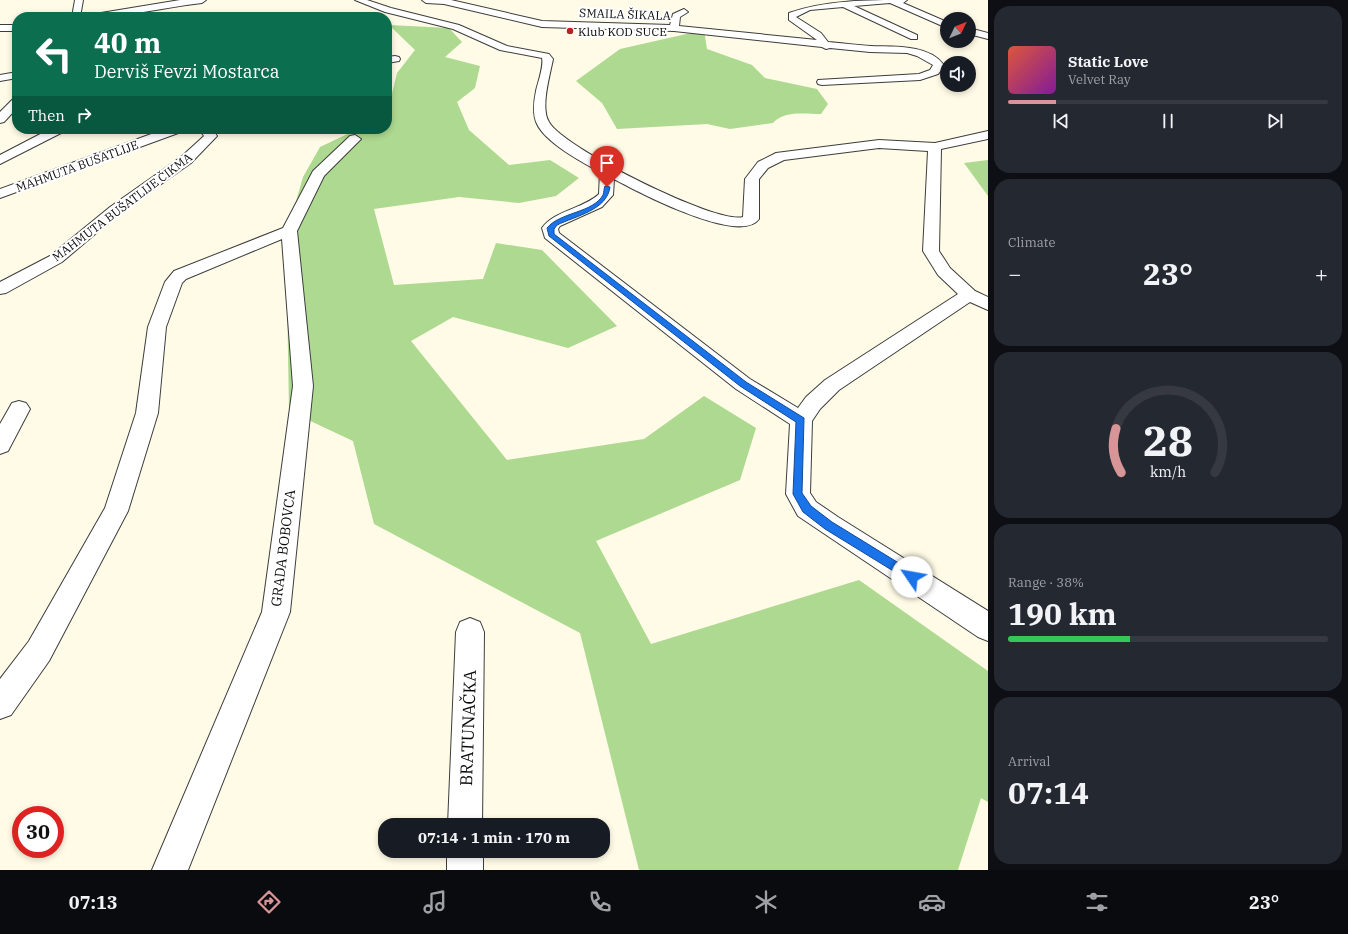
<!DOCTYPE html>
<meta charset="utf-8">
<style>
:root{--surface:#171b24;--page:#242831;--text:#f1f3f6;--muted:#9ea1a6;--line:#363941;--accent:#d89597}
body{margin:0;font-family:"IBM Plex Serif",serif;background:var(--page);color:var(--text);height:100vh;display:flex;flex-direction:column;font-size:15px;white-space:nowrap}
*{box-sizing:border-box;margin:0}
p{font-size:13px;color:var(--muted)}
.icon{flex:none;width:22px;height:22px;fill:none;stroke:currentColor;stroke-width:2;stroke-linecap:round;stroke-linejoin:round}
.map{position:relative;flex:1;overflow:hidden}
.drawer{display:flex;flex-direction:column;gap:6px;padding:6px;background:#0d0f14;width:360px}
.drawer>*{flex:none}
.banner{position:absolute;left:12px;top:12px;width:380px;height:122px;border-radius:16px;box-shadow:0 2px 6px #0003;background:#0b6e4f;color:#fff;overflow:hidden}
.needle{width:26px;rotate:47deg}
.fabs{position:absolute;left:940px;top:12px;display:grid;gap:8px}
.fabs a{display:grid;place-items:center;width:36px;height:36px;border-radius:50%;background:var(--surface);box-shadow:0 2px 6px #0003;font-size:20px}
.speed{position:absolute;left:12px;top:806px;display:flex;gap:8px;font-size:20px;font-weight:700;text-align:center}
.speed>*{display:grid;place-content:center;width:52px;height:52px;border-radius:50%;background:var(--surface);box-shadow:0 2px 6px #0003;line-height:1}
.speed .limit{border:6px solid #d22;background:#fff;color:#111}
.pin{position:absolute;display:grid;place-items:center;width:34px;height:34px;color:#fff;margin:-41px -17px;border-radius:50% 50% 50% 0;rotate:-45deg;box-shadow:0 0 4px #0007}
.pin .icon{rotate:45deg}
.me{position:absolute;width:44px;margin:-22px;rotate:303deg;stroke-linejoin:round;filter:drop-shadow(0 0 3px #0008)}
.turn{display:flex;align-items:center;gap:14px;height:84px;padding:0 16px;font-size:18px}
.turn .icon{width:52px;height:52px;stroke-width:2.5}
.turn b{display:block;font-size:28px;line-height:34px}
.then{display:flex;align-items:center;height:38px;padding:0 16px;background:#0003;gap:8px;font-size:15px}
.big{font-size:30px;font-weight:700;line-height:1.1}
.drawer .tile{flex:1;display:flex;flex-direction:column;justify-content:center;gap:6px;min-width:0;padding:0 14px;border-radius:16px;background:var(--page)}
.drawer .dial{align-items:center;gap:0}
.dial svg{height:104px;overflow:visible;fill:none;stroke:var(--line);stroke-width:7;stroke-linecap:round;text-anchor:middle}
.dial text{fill:var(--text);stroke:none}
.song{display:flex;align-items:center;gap:12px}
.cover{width:48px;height:48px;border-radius:6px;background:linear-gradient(135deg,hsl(10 70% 55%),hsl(290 70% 35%))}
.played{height:4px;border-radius:2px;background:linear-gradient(90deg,var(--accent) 15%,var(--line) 15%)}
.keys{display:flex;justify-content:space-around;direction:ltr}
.heat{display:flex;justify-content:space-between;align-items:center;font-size:22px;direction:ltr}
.charge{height:6px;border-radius:3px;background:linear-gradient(90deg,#34c759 38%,var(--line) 0)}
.trip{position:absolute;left:378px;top:818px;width:232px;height:40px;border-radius:16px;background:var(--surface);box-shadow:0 2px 6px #0003;font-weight:700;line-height:40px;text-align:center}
.dock{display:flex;height:64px;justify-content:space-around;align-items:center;background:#090b0e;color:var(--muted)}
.dock .icon{width:28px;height:28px}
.dock .active{color:var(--accent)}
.dock b{font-size:18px;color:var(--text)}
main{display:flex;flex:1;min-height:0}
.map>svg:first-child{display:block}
.forest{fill:#aed990}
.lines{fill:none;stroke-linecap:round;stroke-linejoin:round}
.minor-casing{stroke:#3d3d3d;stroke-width:2}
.minor{fill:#fff;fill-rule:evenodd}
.route{fill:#1a73e8;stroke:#114b97}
.poi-dot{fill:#b92222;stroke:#fff;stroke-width:1.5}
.labels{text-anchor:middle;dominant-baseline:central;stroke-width:4;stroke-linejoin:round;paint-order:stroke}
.far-street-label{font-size:12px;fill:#0a0a0a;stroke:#fff}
.far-poi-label{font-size:12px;fill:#0a0a0a;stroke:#fff;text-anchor:start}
.street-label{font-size:14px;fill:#0a0a0a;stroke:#fff}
.near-street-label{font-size:17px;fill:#0a0a0a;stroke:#fff}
</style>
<main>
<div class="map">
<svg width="988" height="870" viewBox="0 0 988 870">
<rect width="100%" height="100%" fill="#fffbe6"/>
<g class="forest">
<path d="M389,25L449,28L462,42L445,57L480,66L475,88L457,102L469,130L509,165L550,160L579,178L556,196L519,203L459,197L374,209L394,285L483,279L496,243L542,250L617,326L568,348L453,317L411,341L507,460L644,439L704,396L756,428L740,480L596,541L651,644L859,580L988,671V802L981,798L958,870H639L580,633L374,524L353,441L289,411L286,236L303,177L320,147L358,129H387V114L397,73L415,50Z"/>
<path d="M704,30L707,49L752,65L765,78L817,89L828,104L821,114C806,114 784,110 773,123L730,129L707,124L617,129L602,103L576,81L620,49Z"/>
<path d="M988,160V196L964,163Z"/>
</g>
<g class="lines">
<g class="minor-casing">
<g id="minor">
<path d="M75,0H83L80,17H72Z"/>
<path d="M180,0H206L202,3C165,7 128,17 91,17L95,14Z"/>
<path d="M355,0H367L391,8L459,25L507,46L549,54L553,59C550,75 540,108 549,122C563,148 717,225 743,217L745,179L758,162L776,153L879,140L935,143L988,131V139L941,149L939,251L950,268L975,291L988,297V310L970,302L839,390L820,409L812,421L810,493L816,502L838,517L988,611V641L978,637L798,516L786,494L790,424L736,389L545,238L542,228C555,210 583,209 599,194L600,172C582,162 546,143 537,124C532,114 534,101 536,91C538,82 544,66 542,58L500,50L453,29L385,12ZM879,148L928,151L923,251L938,275L958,294L825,380L806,397L798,408L750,379L559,233L558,229L560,226L602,207L613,195L614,179C636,191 740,246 759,219V179L768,168L784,160Z"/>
<path d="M422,0H451L542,21L670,25L673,14L684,9L688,12L680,17L679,26L817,40L789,20V13C825,0 868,0 907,0L903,3L947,22V28L890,3L854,6L917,35V39H911L843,7L810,10L796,17L821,33L828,42C842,43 856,45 871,46C893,47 928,44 943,64V68L938,74L920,80L822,85L818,84L817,82L818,80L919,74L930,70L933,65L917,56L907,53L870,52L830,48L826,49L822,47L674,31L542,27L444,4L426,3Z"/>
<rect x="0" y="25" width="17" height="6"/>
<path d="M969,28L988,33V39L969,34Z"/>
<path d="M395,56L399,57L400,59L399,61L387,63V57Z"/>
<path d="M17,72V78L0,81V75Z"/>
<path d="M17,98V108L4,122L0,123V112L13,99Z"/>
<path d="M50,129H65L63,132L0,164V155Z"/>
<path d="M165,129H183L181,132L0,198V189Z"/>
<path d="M199,129H212L217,136L191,163L120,213L62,262L6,293L0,294V282L50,256L110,207L181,157L204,136Z"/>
<path d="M355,135L361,139L324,176L297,231L313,386L290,612L188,870H152L262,612L293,386L282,239L186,279L182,283L166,327L158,413L128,511L49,661L11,715L0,719V679L29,641L105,508L136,413L148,327L165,282L174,271L283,228L313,171L350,136Z"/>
<path d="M19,401L26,403L30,409L8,451L0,454V424L12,403Z"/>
<path d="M470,618L480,622L484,632L482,825H448L456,632L460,622Z"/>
<rect x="447" y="851" width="36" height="19"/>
</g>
</g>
<use href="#minor" class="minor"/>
</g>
<path class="route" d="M605,186L610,187C607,210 576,216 557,225L554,229V234L746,382L804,418L802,493L811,506L832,522L915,573L917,577L915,580L912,582L908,580L825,529L803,512L793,494L796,422L740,386L549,236L547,228C560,212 593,213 603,195C604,192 604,188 605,186Z"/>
<circle class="poi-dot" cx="570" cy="31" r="4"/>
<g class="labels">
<g class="far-street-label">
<text transform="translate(625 14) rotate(2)">SMAILA ŠIKALA</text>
<text transform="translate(77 166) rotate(-20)">MAHMUTA BUŠATLIJE</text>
<text transform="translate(122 207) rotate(-37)">MAHMUTA BUŠATLIJE ČIKMA</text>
</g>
<g class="far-poi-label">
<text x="578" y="31">Klub KOD SUCE</text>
</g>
<g class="street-label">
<text transform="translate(283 548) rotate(-83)">GRADA BOBOVCA</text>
</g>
<g class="near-street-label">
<text transform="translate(468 728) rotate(-88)">BRATUNAČKA</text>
</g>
</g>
</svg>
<div class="fabs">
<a><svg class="needle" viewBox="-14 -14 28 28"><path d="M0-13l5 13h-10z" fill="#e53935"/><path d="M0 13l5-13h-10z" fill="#9ea1a6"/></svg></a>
<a><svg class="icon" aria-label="sound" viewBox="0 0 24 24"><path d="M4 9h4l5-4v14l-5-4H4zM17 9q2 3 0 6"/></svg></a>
</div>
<div class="speed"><div class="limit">30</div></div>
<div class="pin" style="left:607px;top:187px;background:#d93025"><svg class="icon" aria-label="arrive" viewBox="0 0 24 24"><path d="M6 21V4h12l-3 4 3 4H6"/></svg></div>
<svg class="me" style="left:912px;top:577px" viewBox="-20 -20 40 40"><circle r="19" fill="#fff"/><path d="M0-13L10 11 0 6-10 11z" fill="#1a73e8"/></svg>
<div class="trip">07:14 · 1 min · 170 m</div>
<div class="banner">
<div class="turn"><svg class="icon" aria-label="left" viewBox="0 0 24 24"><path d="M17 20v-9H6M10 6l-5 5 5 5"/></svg><div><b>40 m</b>Derviš Fevzi Mostarca</div></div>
<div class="then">Then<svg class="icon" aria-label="right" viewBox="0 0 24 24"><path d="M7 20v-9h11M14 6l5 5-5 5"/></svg></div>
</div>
</div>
<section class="drawer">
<div class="tile">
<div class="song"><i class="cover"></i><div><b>Static Love</b><p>Velvet Ray</p></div></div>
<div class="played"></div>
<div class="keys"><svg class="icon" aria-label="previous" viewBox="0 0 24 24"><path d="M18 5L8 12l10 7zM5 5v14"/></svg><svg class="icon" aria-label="pause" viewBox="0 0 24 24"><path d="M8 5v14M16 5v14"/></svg><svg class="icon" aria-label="next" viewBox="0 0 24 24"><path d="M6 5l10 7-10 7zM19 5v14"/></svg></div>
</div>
<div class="tile"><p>Climate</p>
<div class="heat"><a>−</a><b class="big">23°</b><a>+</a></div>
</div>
<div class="tile dial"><svg viewBox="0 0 100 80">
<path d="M14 69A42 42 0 1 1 86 69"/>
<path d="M14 69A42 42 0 0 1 10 35" stroke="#d89597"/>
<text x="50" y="56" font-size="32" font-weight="700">28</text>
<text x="50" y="72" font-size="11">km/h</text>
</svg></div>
<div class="tile"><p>Range · 38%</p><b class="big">190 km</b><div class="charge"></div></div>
<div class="tile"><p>Arrival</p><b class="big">07:14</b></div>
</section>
</main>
<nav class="dock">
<b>07:13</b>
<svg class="icon active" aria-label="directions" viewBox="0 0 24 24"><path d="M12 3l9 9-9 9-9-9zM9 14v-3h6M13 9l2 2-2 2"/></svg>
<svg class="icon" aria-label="music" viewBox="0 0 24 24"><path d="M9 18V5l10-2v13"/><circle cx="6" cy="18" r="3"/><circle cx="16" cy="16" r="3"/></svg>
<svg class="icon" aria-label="phone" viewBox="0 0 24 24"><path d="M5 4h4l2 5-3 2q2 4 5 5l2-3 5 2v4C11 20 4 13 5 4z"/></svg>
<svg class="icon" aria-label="climate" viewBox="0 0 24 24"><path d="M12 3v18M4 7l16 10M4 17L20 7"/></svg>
<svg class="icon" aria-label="car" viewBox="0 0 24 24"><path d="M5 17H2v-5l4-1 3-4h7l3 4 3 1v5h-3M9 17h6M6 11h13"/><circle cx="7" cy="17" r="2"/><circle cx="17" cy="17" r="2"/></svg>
<svg class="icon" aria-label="filters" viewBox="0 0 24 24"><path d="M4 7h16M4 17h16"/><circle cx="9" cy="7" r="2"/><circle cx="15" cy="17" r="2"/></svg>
<b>23°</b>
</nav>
